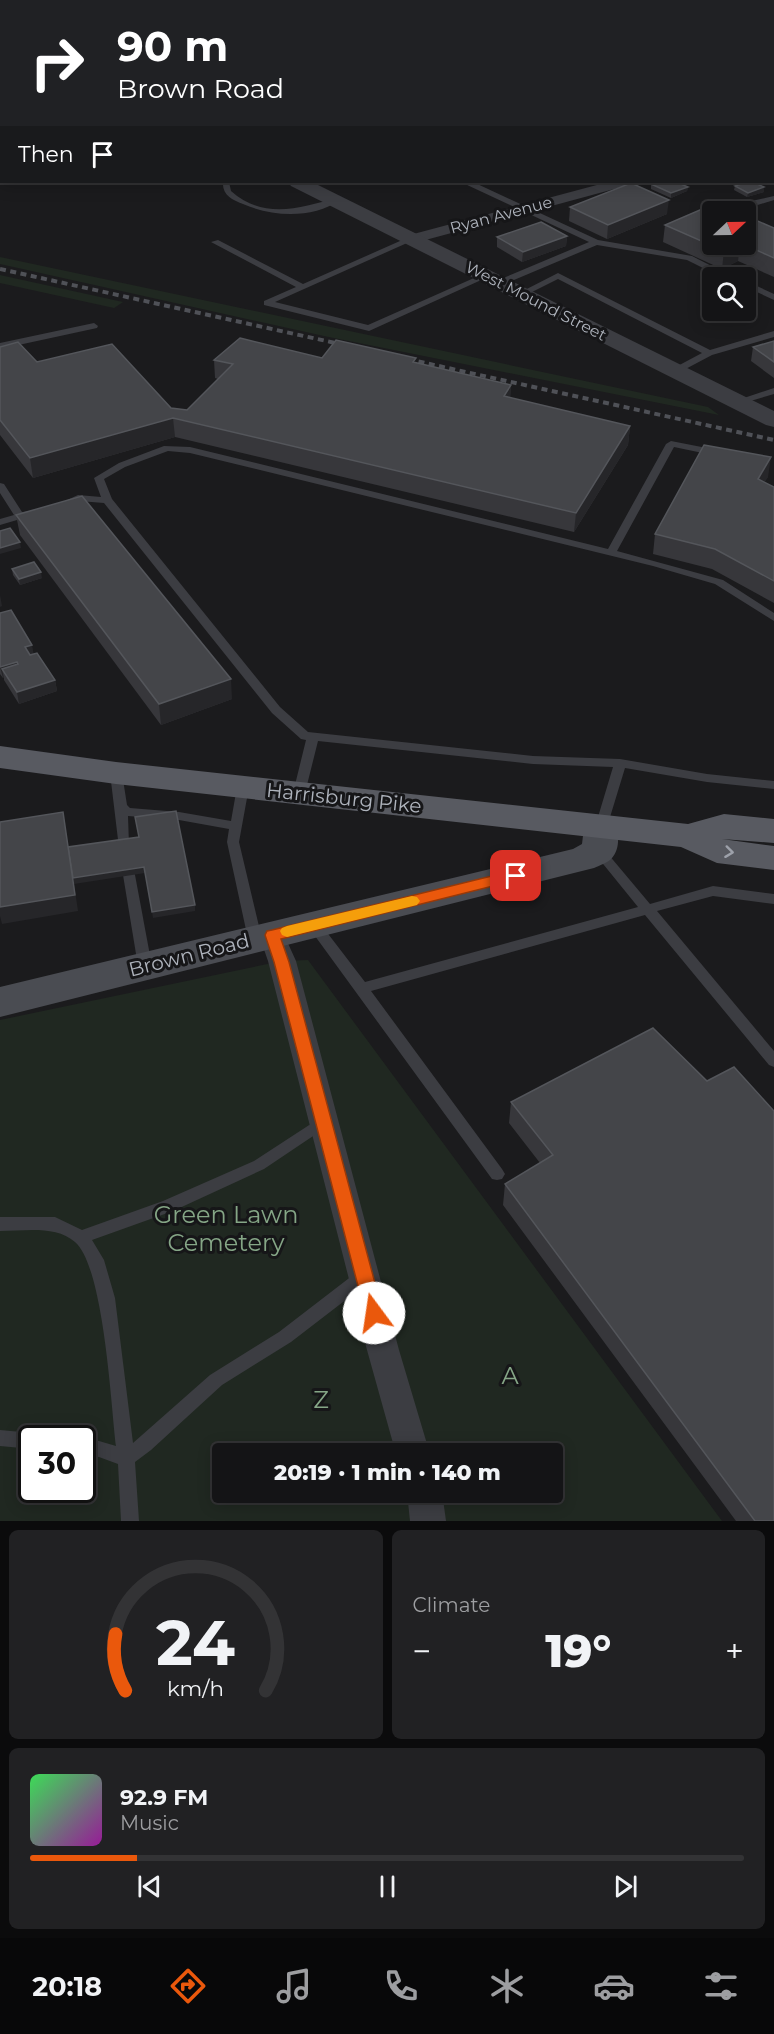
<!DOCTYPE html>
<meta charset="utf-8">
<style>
:root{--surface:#141416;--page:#212123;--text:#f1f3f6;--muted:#9d9ea1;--line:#333335;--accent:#ea580c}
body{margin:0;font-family:Montserrat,sans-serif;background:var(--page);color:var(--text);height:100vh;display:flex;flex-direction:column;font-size:22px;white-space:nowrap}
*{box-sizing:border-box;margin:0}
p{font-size:20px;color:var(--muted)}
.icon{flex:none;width:33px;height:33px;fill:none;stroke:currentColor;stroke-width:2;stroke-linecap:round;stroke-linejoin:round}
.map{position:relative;height:1521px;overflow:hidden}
.sheet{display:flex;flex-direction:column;gap:9px;padding:9px;background:#0b0b0c;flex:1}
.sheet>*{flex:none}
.banner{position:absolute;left:0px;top:0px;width:774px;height:183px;box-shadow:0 3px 15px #0003,0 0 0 2px var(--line);background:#202124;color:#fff;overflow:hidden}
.needle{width:39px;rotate:68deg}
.tools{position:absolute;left:702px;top:201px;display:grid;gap:12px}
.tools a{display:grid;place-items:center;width:54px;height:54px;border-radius:6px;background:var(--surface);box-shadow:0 3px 15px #0003,0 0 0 2px var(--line);font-size:30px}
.speed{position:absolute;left:18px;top:1425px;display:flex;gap:12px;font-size:30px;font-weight:700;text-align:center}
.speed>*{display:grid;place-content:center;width:78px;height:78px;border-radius:50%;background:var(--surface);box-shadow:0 3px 15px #0003,0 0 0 2px var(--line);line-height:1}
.speed .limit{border:3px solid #111;border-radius:9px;background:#fff;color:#111}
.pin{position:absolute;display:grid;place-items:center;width:51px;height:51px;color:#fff;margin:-26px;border-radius:12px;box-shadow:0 3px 9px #0006}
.me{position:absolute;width:66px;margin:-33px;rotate:346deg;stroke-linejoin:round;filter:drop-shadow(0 0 4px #0008)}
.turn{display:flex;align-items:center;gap:21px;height:126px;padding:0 18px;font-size:27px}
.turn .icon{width:78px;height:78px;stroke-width:2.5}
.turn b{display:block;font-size:42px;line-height:51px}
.then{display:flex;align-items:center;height:57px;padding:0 18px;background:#0003;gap:12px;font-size:22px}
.big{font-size:45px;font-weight:800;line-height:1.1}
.sheet .tile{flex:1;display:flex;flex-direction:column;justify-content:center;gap:9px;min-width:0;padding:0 21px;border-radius:9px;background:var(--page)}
.sheet .dial{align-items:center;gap:0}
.dial svg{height:156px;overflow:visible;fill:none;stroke:var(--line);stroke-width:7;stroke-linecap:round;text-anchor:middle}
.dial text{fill:var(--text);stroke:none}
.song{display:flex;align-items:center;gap:18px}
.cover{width:72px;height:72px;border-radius:9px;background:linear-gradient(135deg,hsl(130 70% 55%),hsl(300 70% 35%))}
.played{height:6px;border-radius:3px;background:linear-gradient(90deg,var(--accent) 15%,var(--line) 15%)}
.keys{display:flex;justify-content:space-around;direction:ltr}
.heat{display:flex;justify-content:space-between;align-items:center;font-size:33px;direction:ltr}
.sheet .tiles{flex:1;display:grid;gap:9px;grid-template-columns:1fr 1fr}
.tile:last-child{grid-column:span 2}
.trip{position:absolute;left:212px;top:1443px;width:351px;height:60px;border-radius:6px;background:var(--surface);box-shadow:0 3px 15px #0003,0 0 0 2px var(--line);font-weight:800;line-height:60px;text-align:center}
.menu{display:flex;height:96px;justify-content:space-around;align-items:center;background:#080809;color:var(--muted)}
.menu .icon{width:42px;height:42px}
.menu .current{color:var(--accent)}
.menu b{font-size:27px;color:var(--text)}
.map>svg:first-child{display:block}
.green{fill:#202821;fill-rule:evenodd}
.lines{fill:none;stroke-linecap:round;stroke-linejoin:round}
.service{fill:#3c3d42;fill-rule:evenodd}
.minor{fill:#3c3d42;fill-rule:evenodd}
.tertiary{fill:#3c3d42;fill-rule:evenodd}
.secondary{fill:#4a4c52;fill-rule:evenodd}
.primary{fill:#585a61;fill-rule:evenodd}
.rail{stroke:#4f5157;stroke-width:4;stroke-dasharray:6 4.5;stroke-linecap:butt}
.wall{fill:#37373b}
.shaded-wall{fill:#262629}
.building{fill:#444549;stroke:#54565b;stroke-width:1.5}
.oneway{stroke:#9da1aa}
.route{fill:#ea580c;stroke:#983908;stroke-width:1.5}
.slow{fill:#f59e0b}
.labels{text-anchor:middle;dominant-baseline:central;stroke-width:6;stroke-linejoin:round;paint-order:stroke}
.far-street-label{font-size:16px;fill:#aeb3bc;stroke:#161618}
.street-label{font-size:20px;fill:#aeb3bc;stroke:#161618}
.near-park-label{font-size:24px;fill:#85a686;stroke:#161618}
</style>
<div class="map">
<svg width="774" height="1521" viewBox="0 0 774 1521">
<rect width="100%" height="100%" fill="#1b1b1d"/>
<g class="green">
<path d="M0,257L708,407L719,415L324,336L0,264Z"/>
<path d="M0,274V275L123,302L114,308L0,283Z"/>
<path d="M308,960L722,1521H0V1020L282,961ZM32,1438H82V1490H32ZM222,1454H552V1492H222Z"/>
</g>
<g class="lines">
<g class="service">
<path d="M106,0H113L114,2H107Z"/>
<path d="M453,0H462L450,2Z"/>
<path d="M681,0H690L679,2Z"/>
<rect x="0" y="77" width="2" height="4"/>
<path d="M772,83H774L772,88Z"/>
<path d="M223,182H229L231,191C263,220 301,208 336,198L340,200C313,219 272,217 243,204C232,200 222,195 223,182Z"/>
<path d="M465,182H473L598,240L692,256L735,278H723L687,260L597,245L502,285H496V281L589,242L465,184Z"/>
<path d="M774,196V200L735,212L726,211L738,204Z"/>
<path d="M409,237L416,239L275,302L368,325L483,274L490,276L369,331L264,305V301L296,287L211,242L218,240L303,284Z"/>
<path d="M558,273L710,350L774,331V337L712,355L678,373H672V369L702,353L558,279L524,296L517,294Z"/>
<path d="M746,281L774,294V300L746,287Z"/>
<path d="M94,323L98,326L97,328L0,349V343Z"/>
<path d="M774,388V394L737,405L732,402Z"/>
<path d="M671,441L717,450L722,453L717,456L674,447L617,551L723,580L774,613V621L715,584L653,566L190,453L168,451L125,467L104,479L112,499L280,707L308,732L533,756L620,759L707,774L774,781V789L707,782L625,768L607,827L601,831L595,827L613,767L533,764L318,741L305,793L303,796H295L293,793L306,740L301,739L272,713L104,503L79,501L70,504L65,501L78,495L101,497L94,478L119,463L164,446L190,447L608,549L666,444Z"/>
<path d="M0,483L4,484L22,512L34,511V515L0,525V519L14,515L0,493Z"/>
<path d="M116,769L122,773L127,805L130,808L179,812L231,821L237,787L239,784H247L249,787L239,842L262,939L260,943H250L248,939L227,842L229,829L179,820L128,816L129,845L127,848H119L110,773Z"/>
<path d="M599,847L603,848L650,904L713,886L774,894V904L713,896L657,911L774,1051V1067L769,1065L645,915L371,991L502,1169L505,1174L502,1179L497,1180L492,1179L307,925L309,922H319L365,982L638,907L595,854L593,851L595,848Z"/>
<path d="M129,870L134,872L135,875L152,966L150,970H140L138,966L123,875L124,872Z"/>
<path d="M323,1116L328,1118L330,1122L328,1126L264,1169L173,1211L92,1240L104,1260L115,1298L133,1443L210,1375L279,1332L357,1272L363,1270L369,1272L371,1277L369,1282L291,1342L222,1385L151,1450L135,1462L139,1521H121L118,1464L99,1457L82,1455V1439L99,1441L116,1446C111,1405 104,1267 75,1242C56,1225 24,1231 0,1231V1217H55L82,1230L163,1201L254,1161Z"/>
<path d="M0,1430L32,1433L38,1435L39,1438H32V1449L0,1446Z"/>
</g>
<g class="minor">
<path d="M273,0H290L272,2Z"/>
<path d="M481,0H495L496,2H482Z"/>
<path d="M503,0H519L502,2Z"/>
<path d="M749,0H763L764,2H750Z"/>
<rect x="772" y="21" width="2" height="8"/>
<rect x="772" y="125" width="2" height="8"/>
<path d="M772,173H774V183L770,182H772Z"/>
<path d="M608,182H632L629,185L418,242H406L404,239L406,236Z"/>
<path d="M272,925L281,928L296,961L399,1350L430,1454H396L367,1350L268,961L259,935L263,928Z"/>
<path d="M407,1492H442L446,1521H410Z"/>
</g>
<g class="tertiary">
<path d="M0,25H2V36L0,35Z"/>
<path d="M288,182H312L774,411V427L766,425L291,186Z"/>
</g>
<path class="secondary" d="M601,815L613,819C619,829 621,848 612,858C608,863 600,865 594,868L0,1017V987L573,849L582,844L584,827L589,819Z"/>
<path class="primary" d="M0,746L116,762L688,824L724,814L774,819V843L722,839L774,846V870L717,863L681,847L116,784L0,768Z"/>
<g class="rail">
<path d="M0,269L349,346"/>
<path d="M398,357L774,440"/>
</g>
</g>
<g class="wall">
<path d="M716,182H732L723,185Z"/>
<path d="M651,184L688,187L687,191L671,198L651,189Z"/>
<path d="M735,186L764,192L747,197L734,190Z"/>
<path d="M570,207L667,214L607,239L569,221Z"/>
<path d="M665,225L712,244H746L774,228V277L738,261L722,269L663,242Z"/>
<path d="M567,236L566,246L522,262L497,247V237Z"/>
<path d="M774,341V378L751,361L753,347Z"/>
<path d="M0,347L37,362L171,408L187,410L218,379L215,378L214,360L322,358L416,363L511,385L510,398L630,426L628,445L574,532L175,437L33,478L0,435Z"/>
<path d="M768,477L764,482L774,487V603L712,569L653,554L655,534Z"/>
<path d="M16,515L232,699L161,725L20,535Z"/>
<path d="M12,569L42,578L20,585L13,575Z"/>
<path d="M0,613L55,680L57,691L19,704L4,680V678H3L0,674Z"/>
<path d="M653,1028L774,1521H736L503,1205L505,1184L540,1163L509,1123L511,1102Z"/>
</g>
<g class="shaded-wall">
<path d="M724,182H732L723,185Z"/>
<path d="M688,187L687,191L671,198V193Z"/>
<path d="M764,187V192L747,197L748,193Z"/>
<path d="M669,200L667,214L607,239L608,225Z"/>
<path d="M567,236L566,246L522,262L523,252Z"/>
<path d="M738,244H740L738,261L722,269L724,251Z"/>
<path d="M511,385L510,403L504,396Z"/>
<path d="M173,418L175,437L33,478L30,458Z"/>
<path d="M630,426L628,445L574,532L576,513Z"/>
<path d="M771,457L768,477L755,498L758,479Z"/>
<path d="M20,542L21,548L0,554V548Z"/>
<path d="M41,572L42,578L20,585L19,579Z"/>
<path d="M0,595L2,606L0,607Z"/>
<path d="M32,645L34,656L27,658L25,647Z"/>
<path d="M17,662L19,673L2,669L4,678H3L0,667Z"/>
<path d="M231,679L232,699L161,725L159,704Z"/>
<path d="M55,680L57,691L19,704L17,692Z"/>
<path d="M144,867L145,873L74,884L78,911L2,924L0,916V907L73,878Z"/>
<path d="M195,905V911L153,918L152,912Z"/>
</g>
<g class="building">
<path d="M657,182H676L688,187L671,193L651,184Z"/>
<path d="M748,182H753L764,187L748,193L735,186Z"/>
<path d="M631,183L669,200L608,225L570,207Z"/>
<path d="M716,203L736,212H712V244H738L724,251L665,225Z"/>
<path d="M746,216L774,228V258L743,244H746Z"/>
<path d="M541,222L567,236L523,252L497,237Z"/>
<path d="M240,338L322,358L336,340L416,358L413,362L511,385L504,396L630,426L576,513L173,418L30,458L0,420V347L18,342L37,362L112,344L171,408L187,410L233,364L214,360Z"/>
<path d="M774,341V362L753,347Z"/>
<path d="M704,445L771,457L758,479L774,487V581L715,549L655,534Z"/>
<path d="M82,496L231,679L159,704L16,515Z"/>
<path d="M10,528L20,542L0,548V531Z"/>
<path d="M34,562L41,572L19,579L12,569Z"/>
<path d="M11,610L32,645L25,647L30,655L37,653L55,680L17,692L2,669L18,664L17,662L0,667V613Z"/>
<path d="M176,811L195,905L152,912L144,867L73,878L68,847L139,837L135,817Z"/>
<path d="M63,812L75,895L0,907V822Z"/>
<path d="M653,1028L707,1081L734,1067L774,1111V1521H755L505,1184L553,1155L511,1102Z"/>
</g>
<defs><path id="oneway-chevron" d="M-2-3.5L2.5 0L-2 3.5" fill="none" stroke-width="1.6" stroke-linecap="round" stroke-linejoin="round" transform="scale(1.5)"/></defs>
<use class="oneway" href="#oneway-chevron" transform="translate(729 852) rotate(7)"/>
<path class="route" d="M516,870L523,876L521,879L281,939L289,962L383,1313L380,1319L374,1321L367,1319L365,1313L274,962L265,935L267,931L272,930Z"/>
<path class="slow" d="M412,896L417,897L420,901L417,905L287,937L282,935L280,931L282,928L287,926Z"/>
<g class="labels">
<g class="far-street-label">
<text transform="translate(501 215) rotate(-15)">Ryan Avenue</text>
<text transform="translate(536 301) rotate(27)">West Mound Street</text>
</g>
<g class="street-label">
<text transform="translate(344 798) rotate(6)">Harrisburg Pike</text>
<text transform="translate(189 955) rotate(-14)">Brown Road</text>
</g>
<g class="near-park-label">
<text x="226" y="1214">Green Lawn<tspan x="226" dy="28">Cemetery</tspan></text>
<text x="510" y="1375">A</text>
<text x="321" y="1399">Z</text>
</g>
</g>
</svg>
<div class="tools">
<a><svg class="needle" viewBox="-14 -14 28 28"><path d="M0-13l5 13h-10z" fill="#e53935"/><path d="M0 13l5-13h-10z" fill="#9d9ea1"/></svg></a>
<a><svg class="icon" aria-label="search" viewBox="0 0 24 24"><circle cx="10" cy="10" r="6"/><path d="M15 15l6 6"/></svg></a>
</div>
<div class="speed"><div class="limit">30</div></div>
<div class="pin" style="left:516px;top:876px;background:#d93025"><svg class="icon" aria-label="arrive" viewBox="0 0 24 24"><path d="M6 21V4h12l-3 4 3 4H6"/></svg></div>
<svg class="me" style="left:374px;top:1313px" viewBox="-20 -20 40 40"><circle r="19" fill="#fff"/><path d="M0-13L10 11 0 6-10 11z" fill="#ea580c"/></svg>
<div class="trip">20:19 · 1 min · 140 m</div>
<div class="banner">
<div class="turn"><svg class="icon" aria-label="right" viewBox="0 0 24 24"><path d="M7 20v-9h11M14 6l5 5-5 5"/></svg><div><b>90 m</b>Brown Road</div></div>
<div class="then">Then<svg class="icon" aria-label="arrive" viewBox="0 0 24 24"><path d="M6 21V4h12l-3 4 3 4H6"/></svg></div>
</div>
</div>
<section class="sheet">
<div class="tiles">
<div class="tile dial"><svg viewBox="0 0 100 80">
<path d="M14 69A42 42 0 1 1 86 69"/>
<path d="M14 69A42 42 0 0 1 9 40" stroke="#ea580c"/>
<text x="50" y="56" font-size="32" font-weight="700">24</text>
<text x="50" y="72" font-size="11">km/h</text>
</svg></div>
<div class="tile"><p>Climate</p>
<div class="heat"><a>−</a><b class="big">19°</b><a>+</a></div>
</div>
<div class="tile">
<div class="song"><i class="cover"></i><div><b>92.9 FM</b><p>Music</p></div></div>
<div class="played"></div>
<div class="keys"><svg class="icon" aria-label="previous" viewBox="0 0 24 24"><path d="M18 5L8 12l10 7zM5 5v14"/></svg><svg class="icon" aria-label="pause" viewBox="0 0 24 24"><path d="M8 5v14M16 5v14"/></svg><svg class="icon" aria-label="next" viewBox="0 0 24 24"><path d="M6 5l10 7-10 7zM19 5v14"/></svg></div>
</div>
</div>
</section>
<nav class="menu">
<b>20:18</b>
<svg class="icon current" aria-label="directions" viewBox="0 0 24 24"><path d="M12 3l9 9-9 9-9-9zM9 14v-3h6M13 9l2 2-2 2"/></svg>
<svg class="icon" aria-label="music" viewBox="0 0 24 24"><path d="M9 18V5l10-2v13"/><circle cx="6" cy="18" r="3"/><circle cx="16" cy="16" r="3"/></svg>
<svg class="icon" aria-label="phone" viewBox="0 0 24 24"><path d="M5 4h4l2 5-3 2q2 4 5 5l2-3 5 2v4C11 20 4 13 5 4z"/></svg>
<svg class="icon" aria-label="climate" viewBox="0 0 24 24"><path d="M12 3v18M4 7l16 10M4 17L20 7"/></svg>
<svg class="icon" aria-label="car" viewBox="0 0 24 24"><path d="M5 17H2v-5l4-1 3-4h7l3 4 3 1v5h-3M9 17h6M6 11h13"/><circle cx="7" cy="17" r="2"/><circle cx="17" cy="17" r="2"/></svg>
<svg class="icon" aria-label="filters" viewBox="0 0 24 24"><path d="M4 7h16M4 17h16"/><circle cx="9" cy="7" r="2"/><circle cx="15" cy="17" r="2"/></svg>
</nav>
